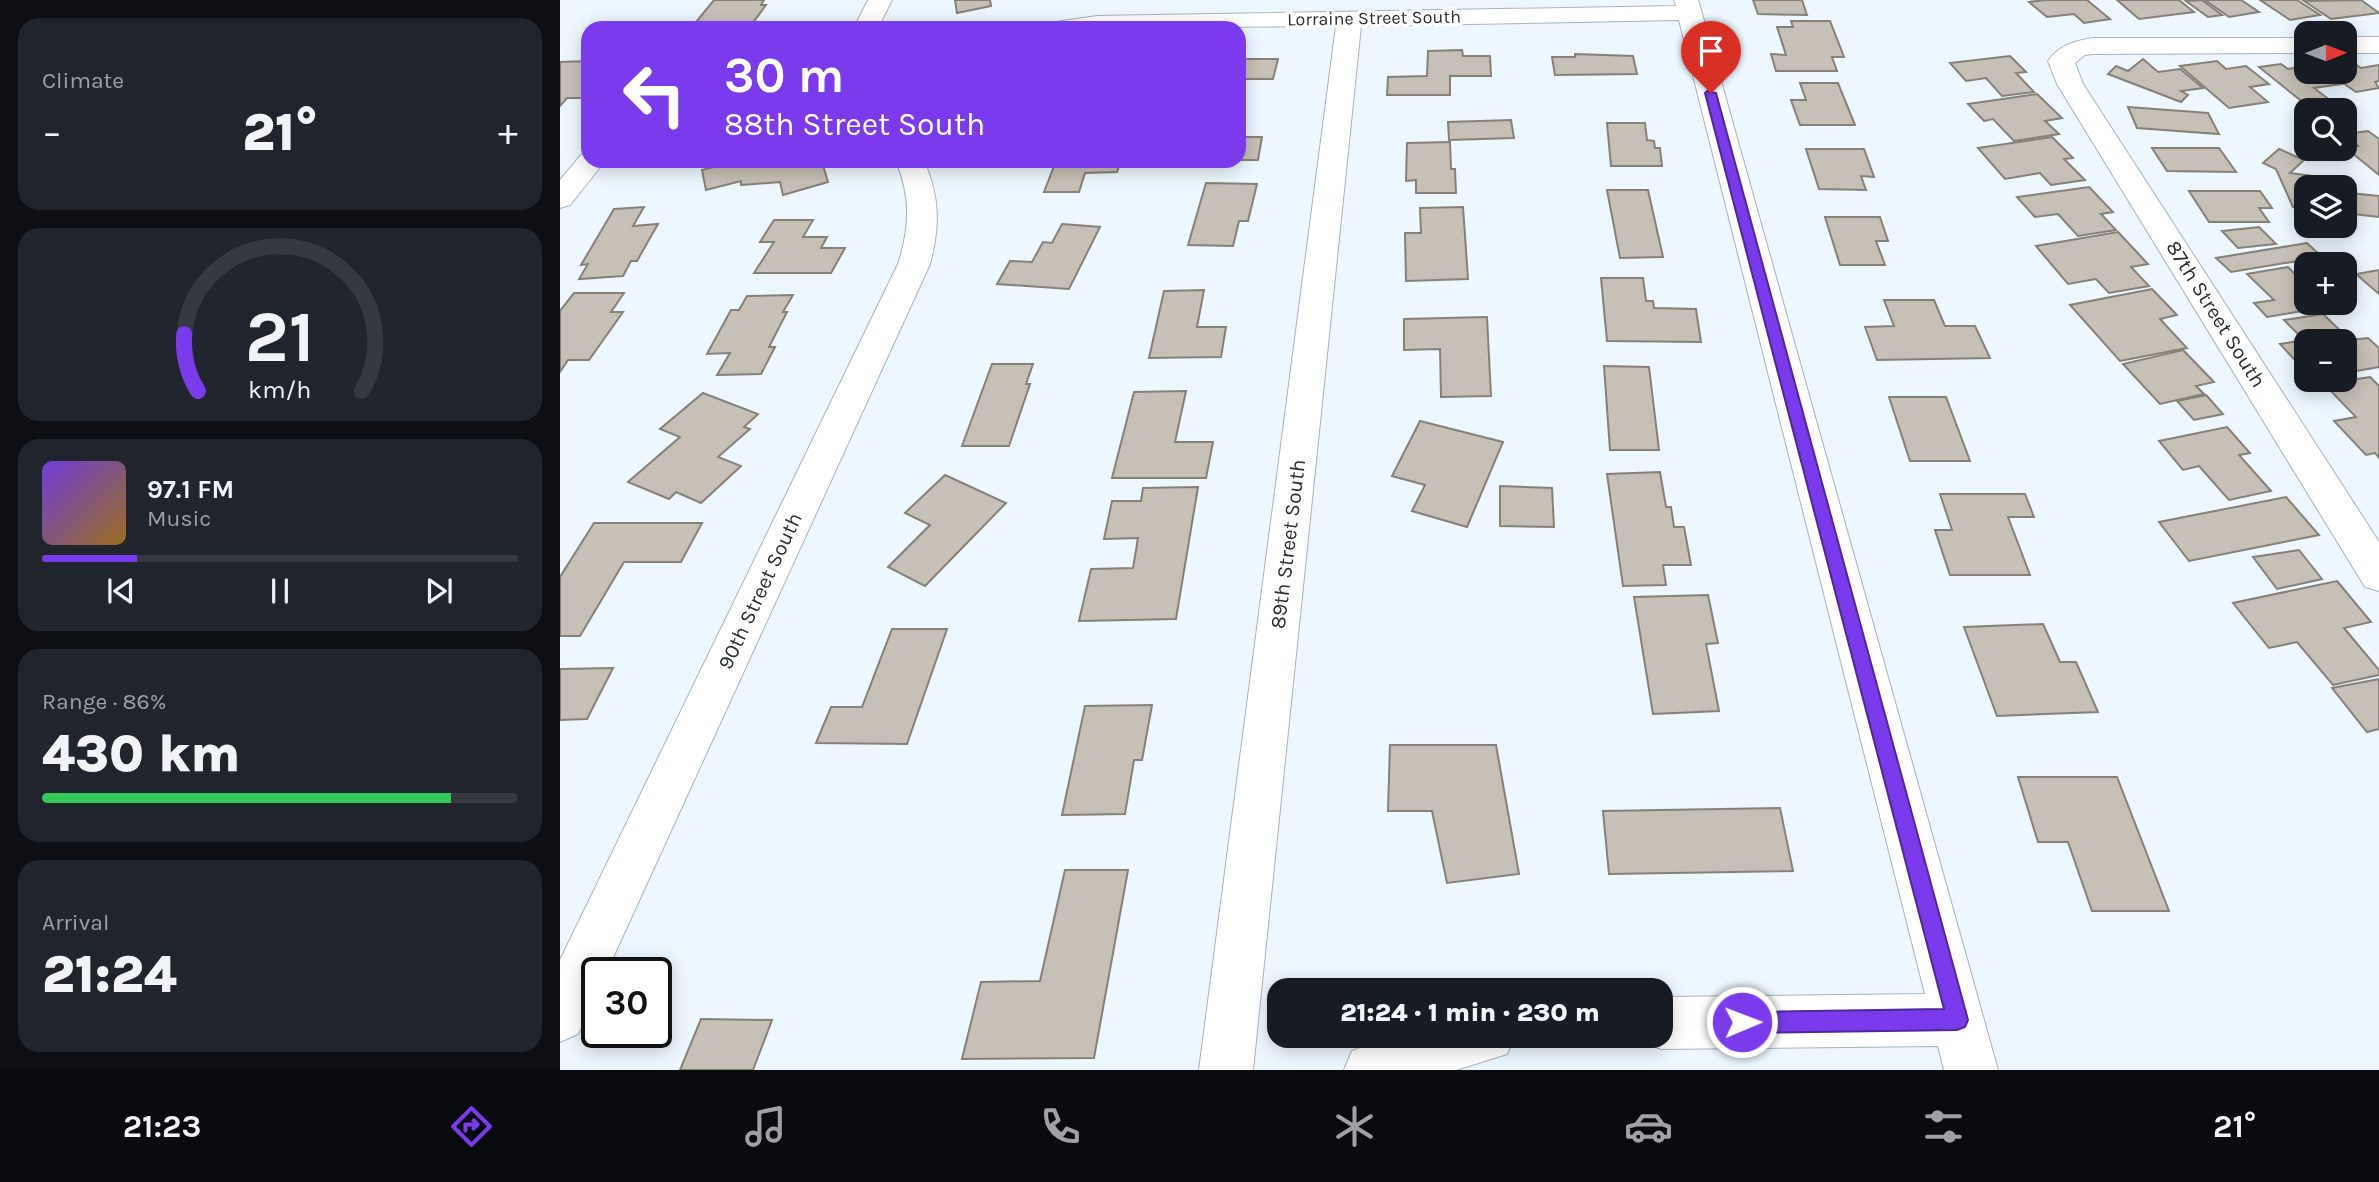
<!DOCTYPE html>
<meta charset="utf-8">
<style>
:root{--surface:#171b24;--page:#20242c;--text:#f1f3f6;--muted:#9ea1a6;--line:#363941;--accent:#7c3aed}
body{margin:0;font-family:Karla,sans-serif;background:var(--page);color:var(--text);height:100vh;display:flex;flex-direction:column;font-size:26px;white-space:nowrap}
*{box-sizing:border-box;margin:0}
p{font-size:23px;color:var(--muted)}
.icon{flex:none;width:38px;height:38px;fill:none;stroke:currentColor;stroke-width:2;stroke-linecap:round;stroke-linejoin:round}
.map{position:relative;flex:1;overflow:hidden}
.details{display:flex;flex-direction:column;gap:18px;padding:18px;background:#0d0f14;width:560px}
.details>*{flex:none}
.hud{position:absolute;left:21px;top:21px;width:665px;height:147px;border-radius:21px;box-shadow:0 4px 18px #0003;background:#7c3aed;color:#fff;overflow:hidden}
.needle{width:46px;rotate:89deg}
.tools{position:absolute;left:1734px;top:21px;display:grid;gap:14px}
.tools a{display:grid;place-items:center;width:63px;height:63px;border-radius:14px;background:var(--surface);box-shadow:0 4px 18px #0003;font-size:35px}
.speed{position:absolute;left:21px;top:957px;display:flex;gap:14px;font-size:35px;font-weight:700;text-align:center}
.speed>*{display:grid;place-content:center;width:91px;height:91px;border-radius:50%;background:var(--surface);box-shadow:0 4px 18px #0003;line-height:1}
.speed .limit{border:4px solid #111;border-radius:10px;background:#fff;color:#111}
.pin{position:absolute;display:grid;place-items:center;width:60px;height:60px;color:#fff;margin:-72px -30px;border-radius:50% 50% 50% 0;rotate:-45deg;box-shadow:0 0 7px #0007}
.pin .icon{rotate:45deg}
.me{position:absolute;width:77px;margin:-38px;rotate:89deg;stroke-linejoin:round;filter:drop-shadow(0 0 5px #0008)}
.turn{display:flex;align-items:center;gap:24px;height:147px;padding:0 28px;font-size:32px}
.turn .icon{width:91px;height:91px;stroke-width:2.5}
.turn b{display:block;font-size:49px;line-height:60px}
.big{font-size:52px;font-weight:800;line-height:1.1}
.details .card{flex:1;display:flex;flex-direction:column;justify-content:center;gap:10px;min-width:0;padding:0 24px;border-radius:21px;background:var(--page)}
.details .dial{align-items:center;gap:0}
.dial svg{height:182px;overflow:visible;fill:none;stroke:var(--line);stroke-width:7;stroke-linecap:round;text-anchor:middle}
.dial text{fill:var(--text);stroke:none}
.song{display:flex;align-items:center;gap:21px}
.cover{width:84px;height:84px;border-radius:10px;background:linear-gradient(135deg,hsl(260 70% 55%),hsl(40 70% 35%))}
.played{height:7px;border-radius:4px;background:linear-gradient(90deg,var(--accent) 20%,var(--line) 20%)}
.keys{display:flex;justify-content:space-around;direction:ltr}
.heat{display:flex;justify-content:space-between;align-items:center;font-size:38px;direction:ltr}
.charge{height:10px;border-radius:5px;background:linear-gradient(90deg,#34c759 86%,var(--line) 0)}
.trip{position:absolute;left:707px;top:978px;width:406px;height:70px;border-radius:21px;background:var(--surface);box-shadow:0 4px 18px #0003;font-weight:800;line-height:70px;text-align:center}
.tab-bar{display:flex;height:112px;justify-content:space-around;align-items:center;background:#090b0e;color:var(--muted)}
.tab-bar .icon{width:49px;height:49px}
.tab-bar .current{color:var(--accent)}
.tab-bar b{font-size:32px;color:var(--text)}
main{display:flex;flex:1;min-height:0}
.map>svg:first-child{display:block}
.building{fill:#c7c0b6;stroke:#878077;stroke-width:2}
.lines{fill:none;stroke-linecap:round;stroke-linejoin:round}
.minor-casing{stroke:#a8b2ba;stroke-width:2}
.minor{fill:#fff;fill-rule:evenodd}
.route{fill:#7c3aed;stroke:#51269a;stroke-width:2}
.labels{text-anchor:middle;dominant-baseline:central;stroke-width:7;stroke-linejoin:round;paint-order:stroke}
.far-street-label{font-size:18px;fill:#2a2f32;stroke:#fff}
.street-label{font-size:21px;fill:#2a2f32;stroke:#fff}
</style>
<main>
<section class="details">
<div class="card"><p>Climate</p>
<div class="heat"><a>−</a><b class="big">21°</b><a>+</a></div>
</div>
<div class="card dial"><svg viewBox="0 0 100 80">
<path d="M14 69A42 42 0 1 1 86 69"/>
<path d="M14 69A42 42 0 0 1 8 44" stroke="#7c3aed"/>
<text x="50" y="56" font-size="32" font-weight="700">21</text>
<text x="50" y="72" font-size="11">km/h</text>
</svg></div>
<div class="card">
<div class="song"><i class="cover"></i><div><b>97.1 FM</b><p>Music</p></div></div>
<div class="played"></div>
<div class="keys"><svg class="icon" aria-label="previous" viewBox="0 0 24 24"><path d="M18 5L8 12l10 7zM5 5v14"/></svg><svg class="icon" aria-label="pause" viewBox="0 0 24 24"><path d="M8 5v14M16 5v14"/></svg><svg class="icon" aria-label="next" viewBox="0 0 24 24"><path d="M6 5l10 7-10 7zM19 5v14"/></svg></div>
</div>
<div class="card"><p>Range · 86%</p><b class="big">430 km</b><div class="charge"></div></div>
<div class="card"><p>Arrival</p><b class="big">21:24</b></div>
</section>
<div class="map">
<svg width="1819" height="1070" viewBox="0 0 1819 1070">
<rect width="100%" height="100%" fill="#ecf7ff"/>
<g class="building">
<path d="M154,0H204L201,5H206L189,28H139L144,22H136Z"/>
<path d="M395,0H430L431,6L397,13Z"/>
<path d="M1193,0H1242L1247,15L1198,14Z"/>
<path d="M1485,0H1527L1550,19L1524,23L1514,14L1487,17L1469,2Z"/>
<path d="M1557,0H1619L1634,12L1579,19Z"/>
<path d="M1642,0L1662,15L1648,17L1626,1Z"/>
<path d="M1645,0H1681L1699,12L1669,17Z"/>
<path d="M1700,0H1737L1760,15L1730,20Z"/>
<path d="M1801,0L1819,13L1771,19L1744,1Z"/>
<path d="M1231,21H1270L1284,57H1272L1277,71H1216L1211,54L1226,55L1217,27H1233Z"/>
<path d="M902,50L903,56H930L931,76H890V95H827L828,77L867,76L868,51Z"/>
<path d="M1015,54L1073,56L1077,74L995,75L992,57H1015Z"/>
<path d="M1450,56L1466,72L1456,73L1474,92L1442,96L1426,78L1406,81L1390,63Z"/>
<path d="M1785,57L1801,68L1819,65V81L1815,82L1819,88L1796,92L1767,72H1785Z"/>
<path d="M679,59H718L713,79H679Z"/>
<path d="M1583,59L1598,72L1620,69L1643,88L1621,91L1628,95L1621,102L1548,74L1556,66L1568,71Z"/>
<path d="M28,61V98H7L0,106V62Z"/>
<path d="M1657,61L1666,69L1686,66L1709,84L1690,87L1708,102L1669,108L1620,66Z"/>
<path d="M1721,64L1728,69L1746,66V72H1765L1781,84L1754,88L1775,104L1750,108L1699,67Z"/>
<path d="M1240,83H1278L1295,125H1240L1231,100H1246Z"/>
<path d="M1477,94L1502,118L1485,121L1499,134L1454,141L1433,119L1424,121L1408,104Z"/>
<path d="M1568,107L1648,113L1659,134L1577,128Z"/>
<path d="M951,120L954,138L889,140L888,122Z"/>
<path d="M1047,123H1085L1087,140L1094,141L1095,148H1100L1102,166H1051Z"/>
<path d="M1808,131L1819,139V175L1786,148L1798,146L1785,134Z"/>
<path d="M679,137H702L698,160H679Z"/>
<path d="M1492,137L1513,158L1504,159L1525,180L1491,185L1480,173L1445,179L1418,148Z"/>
<path d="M890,142L891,169H895L896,193H856V180L846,181L847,143Z"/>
<path d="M1592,148H1659L1676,172L1607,171Z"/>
<path d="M1246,149H1304L1314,177L1301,176L1306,190L1259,189Z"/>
<path d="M1719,149L1744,160L1730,173L1784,180L1790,193L1819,196V217L1785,213V187H1746V209L1733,207L1716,169L1703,163Z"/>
<path d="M177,161L178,164L189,161H266L262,162L268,182L223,195L220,182L181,185V181L146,190L142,170Z"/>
<path d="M496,161H561L557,172L525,173L519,192H484Z"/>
<path d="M646,183L697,184L688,221H679L673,246L628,245Z"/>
<path d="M1529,187L1553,212L1541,214L1556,230L1518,236L1498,214L1475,217L1457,197Z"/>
<path d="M1047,190H1088L1103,257L1060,258Z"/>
<path d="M1629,191H1700L1712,208H1699L1709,222H1649Z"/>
<path d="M84,207L73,226L98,224L77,261H71L63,276L19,279L28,264L21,265L54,209Z"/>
<path d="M903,207L908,279L846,281L845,233H861L860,208Z"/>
<path d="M1265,217H1320L1328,241H1316L1325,265H1280Z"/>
<path d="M214,220H253L243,237H267L261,248H285L271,273H194L214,242H200Z"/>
<path d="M502,224L540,227L509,289L437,284L450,261L472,262L483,242L492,243Z"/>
<path d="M1699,227L1716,244L1678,248L1662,231Z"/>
<path d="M1558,232L1588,264L1571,267L1589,286L1549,293L1536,279L1508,284L1476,246Z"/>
<path d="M1747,243L1762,257L1671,272L1656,258Z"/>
<path d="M1728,267L1746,285V303H1785V298L1790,303L1707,317L1694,303L1714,300L1687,274Z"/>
<path d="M1819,270V294L1796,274Z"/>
<path d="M1041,278H1083L1086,301H1093L1094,308L1136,309L1141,342L1047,341Z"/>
<path d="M1592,289L1617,315L1600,319L1627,348L1560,361L1510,305Z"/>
<path d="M644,290L637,327H666L661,357L589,358L604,291Z"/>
<path d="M14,293H64L51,312H63L29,360H8L0,372V311Z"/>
<path d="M233,295L223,312H227L209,347H215L201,374L157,375L170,353L147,354L171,310H179L187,296Z"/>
<path d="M1324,300H1374L1385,326H1415L1430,358L1317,360L1305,327L1334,326Z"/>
<path d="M1763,314L1790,340L1808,338L1819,348V367L1785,373V341H1746V372L1720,344L1744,340L1724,320Z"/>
<path d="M927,317L931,396L881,397L880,349L844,350V319Z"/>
<path d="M1623,350L1654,382L1636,386L1644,394L1600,404L1563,364Z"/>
<path d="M432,364H473L466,384H470L449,446H402Z"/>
<path d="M1044,366L1089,367L1099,450H1050Z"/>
<path d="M1810,377L1819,386V458L1815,453L1806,455L1774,421L1796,417L1764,384Z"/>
<path d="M626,391L615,442H653L646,478H552L574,392Z"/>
<path d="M143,393L198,414L184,427L190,429L158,457L181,466L141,503L116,492L109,499L68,482L120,437L100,429Z"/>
<path d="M1646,395L1663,414L1634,420L1617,401Z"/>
<path d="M1329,397H1386L1410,461H1350Z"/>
<path d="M860,421L943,442L907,527L852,511L865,485L832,476Z"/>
<path d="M1667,427L1690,453L1679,455L1711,491L1669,500L1639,466L1623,470L1599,441Z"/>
<path d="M1100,472L1106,507H1111L1114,527H1124L1131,565H1103L1106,585L1063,586L1047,474Z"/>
<path d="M385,475L446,503L365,586L328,567L370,525L345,513Z"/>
<path d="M940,486L992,488L994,527L940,526Z"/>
<path d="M638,487L616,619L519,621L531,569L573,568L578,538L544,539L552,501H581L583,488Z"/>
<path d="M1380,494H1465L1474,517H1448L1470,575H1390L1375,530H1392Z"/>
<path d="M1726,497L1759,535L1629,561L1599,522Z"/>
<path d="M34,523H142L121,562H64L20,636H0V577Z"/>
<path d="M1739,550L1762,579L1717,589L1693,557Z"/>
<path d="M1777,581L1811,622L1784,628L1819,670V675L1773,685L1737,642L1709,648L1673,603Z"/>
<path d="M1148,595L1158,643L1146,644L1159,711L1093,714L1074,597Z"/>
<path d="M1483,624L1500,662H1516L1538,712L1437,716L1404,627Z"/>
<path d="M332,629H387L347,744L256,743L271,707H302Z"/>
<path d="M53,668L27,719L0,720V669Z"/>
<path d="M1819,679V729L1807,732L1772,688Z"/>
<path d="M592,705L582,760H574L565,814L502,815L525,706Z"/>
<path d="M830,745H936L959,874L887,883L872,811H828Z"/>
<path d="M1458,777H1557L1609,911H1532L1508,842H1478Z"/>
<path d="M1220,808L1233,871L1049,874L1043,811Z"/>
<path d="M505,870H568L534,1058L402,1059L421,982L480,981Z"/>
<path d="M141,1019L212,1020L193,1070H120Z"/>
</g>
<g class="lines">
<g class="minor-casing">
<g id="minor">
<path d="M308,0H332L318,28H294Z"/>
<path d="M1114,0H1138L1142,13L1438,1070H1384L1378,1046L1101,1049L1083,1041L1080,1036H1101V997L1365,994L1119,20L801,26L693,1070H639L776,26L486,28L489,23L537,16L1116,6Z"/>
<rect x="1785" y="37" width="34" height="16"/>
<path d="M1533,38H1746V53L1533,54L1525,55L1515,63L1523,84L1819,542V591L1805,587L1497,84L1488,61C1499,45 1515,41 1533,38Z"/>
<path d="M28,153V161H45L10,205L0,208V180L21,155Z"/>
<path d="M336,161H364C380,197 380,226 370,264L46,973H37V994L18,1034L0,1042V960L338,264C350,227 351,197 336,161Z"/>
<path d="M833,1036H955L947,1054L896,1070H784L792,1051Z"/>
</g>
</g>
<use href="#minor" class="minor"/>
</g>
<path class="route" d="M1147,91L1156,93L1408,1020L1405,1027L1397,1030L1182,1033L1174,1030L1171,1022L1174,1015L1182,1012L1384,1009L1145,93Z"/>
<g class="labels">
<g class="far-street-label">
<text transform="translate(814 18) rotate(-1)">Lorraine Street South</text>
</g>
<g class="street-label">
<text transform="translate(1656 314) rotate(58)">87th Street South</text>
<text transform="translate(728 544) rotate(-83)">89th Street South</text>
<text transform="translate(200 591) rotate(-65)">90th Street South</text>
</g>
</g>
</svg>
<div class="tools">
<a><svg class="needle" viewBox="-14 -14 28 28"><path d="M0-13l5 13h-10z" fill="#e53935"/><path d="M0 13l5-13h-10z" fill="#9ea1a6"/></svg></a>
<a><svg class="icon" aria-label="search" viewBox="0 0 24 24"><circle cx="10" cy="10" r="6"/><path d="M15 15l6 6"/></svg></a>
<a><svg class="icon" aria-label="layers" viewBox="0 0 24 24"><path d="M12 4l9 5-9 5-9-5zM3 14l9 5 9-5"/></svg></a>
<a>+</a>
<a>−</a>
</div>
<div class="speed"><div class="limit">30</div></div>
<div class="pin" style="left:1151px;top:93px;background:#d93025"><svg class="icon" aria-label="arrive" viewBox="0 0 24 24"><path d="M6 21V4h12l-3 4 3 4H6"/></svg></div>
<svg class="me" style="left:1182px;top:1022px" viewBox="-20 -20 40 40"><circle r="17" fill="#7c3aed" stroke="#fff" stroke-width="3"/><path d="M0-11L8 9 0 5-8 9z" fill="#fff"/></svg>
<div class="trip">21:24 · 1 min · 230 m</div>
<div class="hud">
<div class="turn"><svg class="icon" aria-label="left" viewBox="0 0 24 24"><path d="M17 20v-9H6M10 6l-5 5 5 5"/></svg><div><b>30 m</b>88th Street South</div></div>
</div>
</div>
</main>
<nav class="tab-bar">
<b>21:23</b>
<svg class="icon current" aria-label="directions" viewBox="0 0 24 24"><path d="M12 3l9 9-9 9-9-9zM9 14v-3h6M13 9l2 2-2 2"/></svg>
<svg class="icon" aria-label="music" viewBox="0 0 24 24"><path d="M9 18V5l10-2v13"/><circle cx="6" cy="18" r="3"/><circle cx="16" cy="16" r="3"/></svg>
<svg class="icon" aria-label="phone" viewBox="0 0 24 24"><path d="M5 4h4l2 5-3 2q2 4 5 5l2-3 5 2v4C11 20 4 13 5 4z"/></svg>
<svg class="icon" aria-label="climate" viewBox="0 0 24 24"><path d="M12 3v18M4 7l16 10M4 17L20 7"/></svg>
<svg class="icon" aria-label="car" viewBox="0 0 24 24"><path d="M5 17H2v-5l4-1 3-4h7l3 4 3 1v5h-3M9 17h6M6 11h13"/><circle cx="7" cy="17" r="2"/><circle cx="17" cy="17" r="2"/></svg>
<svg class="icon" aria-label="filters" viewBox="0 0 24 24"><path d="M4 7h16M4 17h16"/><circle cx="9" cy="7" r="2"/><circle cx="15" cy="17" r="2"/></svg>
<b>21°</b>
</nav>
